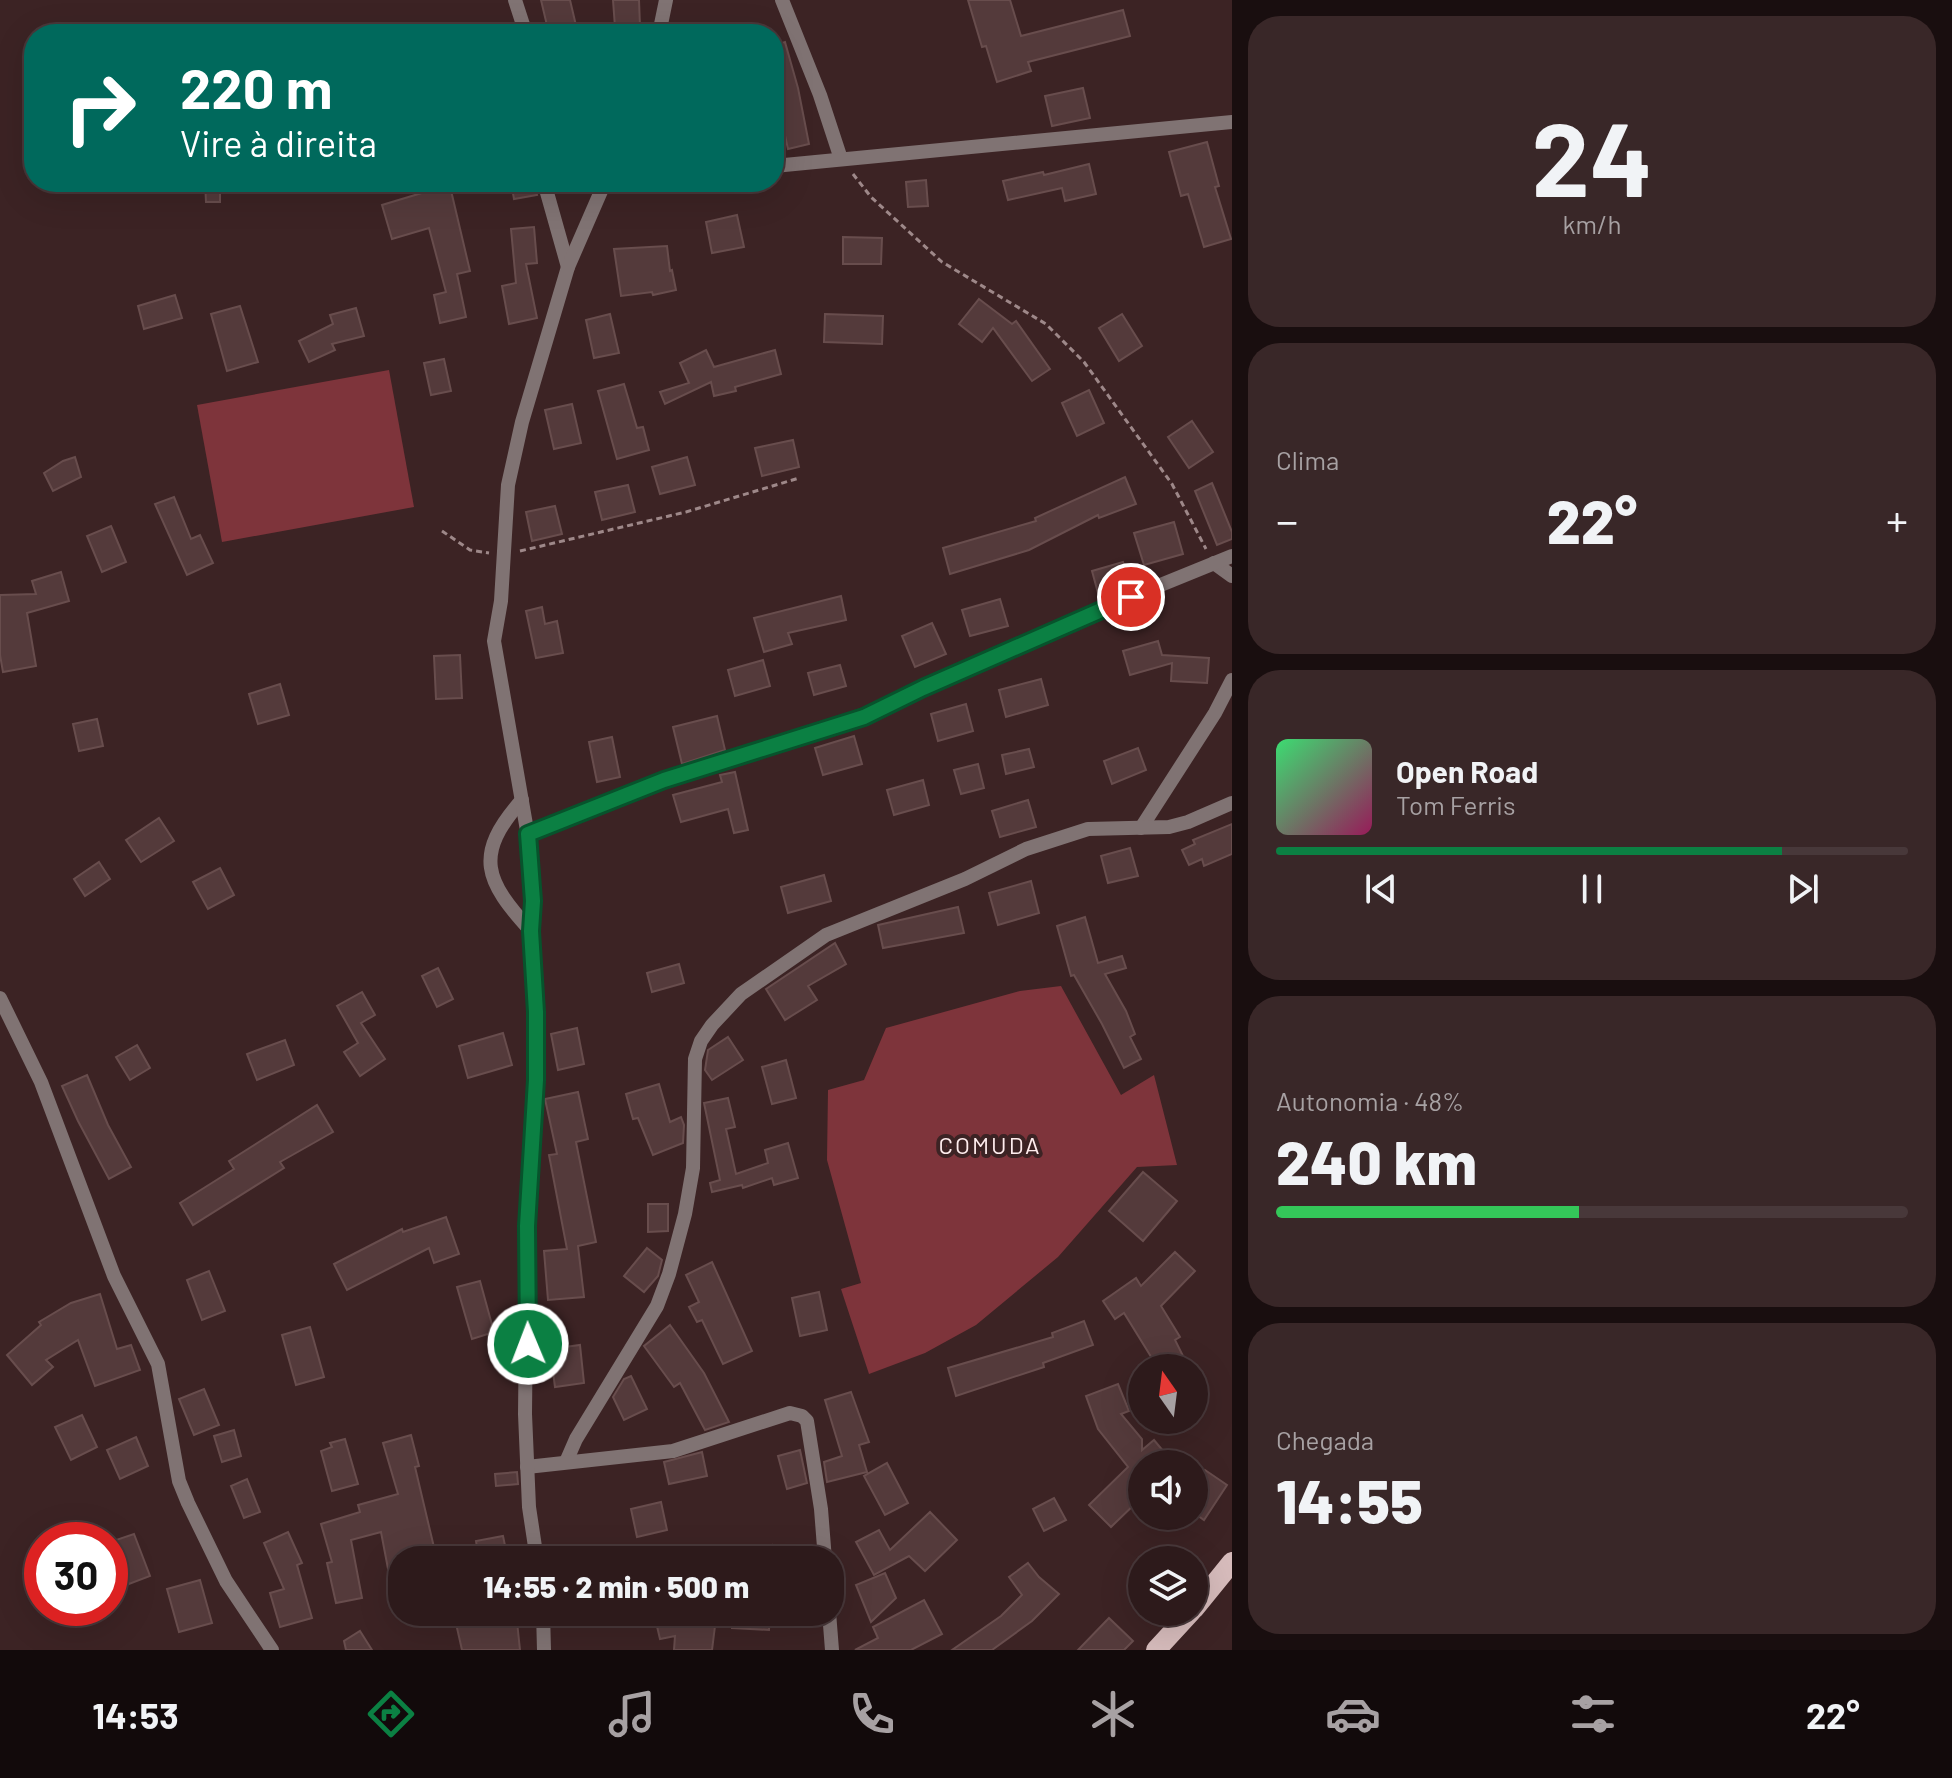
<!DOCTYPE html>
<html lang="pt">
<meta charset="utf-8">
<style>
:root{--surface:#2d1a1b;--page:#392728;--text:#f1f3f6;--muted:#a7a1a3;--line:#48383a;--accent:#0b8043}
body{margin:0;font-family:Barlow,sans-serif;background:var(--page);color:var(--text);height:100vh;display:flex;flex-direction:column;font-size:30px;white-space:nowrap}
*{box-sizing:border-box;margin:0}
p{font-size:26px;color:var(--muted)}
.icon{flex:none;width:44px;height:44px;fill:none;stroke:currentColor;stroke-width:2;stroke-linecap:round;stroke-linejoin:round}
.map{position:relative;flex:1;overflow:hidden}
.sheet{display:flex;flex-direction:column;gap:16px;padding:16px;background:#190e0f;width:720px}
.sheet>*{flex:none}
.banner{position:absolute;left:24px;top:24px;width:760px;height:168px;border-radius:32px;box-shadow:0 8px 32px #0002,0 0 0 2px var(--line);background:#00695c;color:#fff;overflow:hidden}
.needle{width:52px;rotate:346deg}
.fabs{position:absolute;left:1128px;top:1354px;display:grid;gap:16px}
.fabs a{display:grid;place-items:center;width:80px;height:80px;border-radius:50%;background:var(--surface);box-shadow:0 8px 32px #0002,0 0 0 2px var(--line);font-size:40px}
.speed{position:absolute;left:24px;top:1522px;display:flex;gap:16px;font-size:40px;font-weight:700;text-align:center}
.speed>*{display:grid;place-content:center;width:104px;height:104px;border-radius:50%;background:var(--surface);box-shadow:0 8px 32px #0002,0 0 0 2px var(--line);line-height:1}
.speed .limit{border:12px solid #d22;background:#fff;color:#111}
.pin{position:absolute;display:grid;place-items:center;width:68px;height:68px;color:#fff;margin:-34px;border:4px solid #fff;border-radius:50%;box-shadow:0 2px 8px #0007}
.me{position:absolute;width:88px;margin:-44px;rotate:359deg;stroke-linejoin:round;filter:drop-shadow(0 0 6px #0008)}
.turn{display:flex;align-items:center;gap:28px;height:168px;padding:0 24px;font-size:36px}
.turn .icon{width:104px;height:104px;stroke-width:2.5}
.turn b{display:block;font-size:56px;line-height:68px}
.big{font-size:60px;font-weight:800;line-height:1.1}
.sheet .widget{flex:1;display:flex;flex-direction:column;justify-content:center;gap:12px;min-width:0;padding:0 28px;border-radius:32px;background:var(--page)}
.sheet .dial{align-items:center;gap:0}
.dial b{font-size:104px;line-height:1}
.song{display:flex;align-items:center;gap:24px}
.cover{width:96px;height:96px;border-radius:12px;background:linear-gradient(135deg,hsl(140 70% 55%),hsl(330 70% 35%))}
.played{height:8px;border-radius:4px;background:linear-gradient(90deg,var(--accent) 80%,var(--line) 80%)}
.keys{display:flex;justify-content:space-around;direction:ltr}
.heat{display:flex;justify-content:space-between;align-items:center;font-size:44px;direction:ltr}
.charge{height:12px;border-radius:6px;background:linear-gradient(90deg,#34c759 48%,var(--line) 0)}
.trip{position:absolute;left:388px;top:1546px;width:456px;height:80px;border-radius:32px;background:var(--surface);box-shadow:0 8px 32px #0002,0 0 0 2px var(--line);font-weight:800;line-height:80px;text-align:center}
.tabs{display:flex;height:128px;justify-content:space-around;align-items:center;background:#120a0b;color:var(--muted)}
.tabs .icon{width:56px;height:56px}
.tabs .current{color:var(--accent)}
.tabs b{font-size:36px;color:var(--text)}
main{display:flex;flex:1;min-height:0}
.map>svg:first-child{display:block}
.green{fill:#7e343b}
.building{fill:#543a3b;stroke:#684d4d;stroke-width:2}
.lines{fill:none;stroke-linecap:round;stroke-linejoin:round}
.path{stroke:#9e8889;stroke-width:3;stroke-dasharray:6 4;stroke-linecap:butt}
.minor{stroke:#807373;stroke-width:14}
.primary{stroke:#d6bbbb;stroke-width:20}
.route-casing{stroke:#07532c;stroke-width:20}
.route{stroke:#0b8043;stroke-width:14}
.labels{text-anchor:middle;dominant-baseline:central;stroke-width:8;stroke-linejoin:round;paint-order:stroke}
.neighbourhood-label{font-size:24px;letter-spacing:2px;fill:#ffedee;stroke:#3c2324}
</style>
<main>
<div class="map">
<svg width="1232" height="1650" viewBox="0 0 1232 1650">
<rect width="100%" height="100%" fill="#3c2324"/>
<g class="green">
<path d="M389,370L414,507L222,542L197,405Z"/>
<path d="M1061,986L1121,1095L1154,1075L1177,1165L1137,1167L1058,1257L976,1325L925,1353L869,1374L841,1289L861,1283L827,1160L828,1090L864,1080L886,1028L1020,991Z"/>
</g>
<g class="building">
<path d="M541,0H570L578,34H549Z"/>
<path d="M613,0H639L640,26L615,27Z"/>
<path d="M968,0H1010L1021,36L1123,10L1130,36L1028,62L1031,71L997,82L986,46L982,47Z"/>
<path d="M785,42L798,88L809,144L788,149L776,95H774V46Z"/>
<path d="M1083,88L1090,118L1052,126L1045,96Z"/>
<path d="M1207,142L1219,186L1215,187L1231,239L1204,247L1188,194L1181,196L1169,152Z"/>
<path d="M1089,164L1096,194L1065,201L1062,188L1008,200L1003,181L1043,172L1044,175Z"/>
<path d="M926,180L928,206L908,207L906,182Z"/>
<path d="M205,182H220V202H206Z"/>
<path d="M430,182H449L470,271L457,274L466,317L440,323L434,295L446,292L429,228L392,239L382,205L425,192L423,184Z"/>
<path d="M511,182H534L537,195L514,199Z"/>
<path d="M737,215L744,247L712,253L706,222Z"/>
<path d="M534,227L537,263L526,264L537,318L509,324L502,286L516,283L511,229Z"/>
<path d="M843,237L882,238L881,264H843Z"/>
<path d="M667,246L670,271L672,270L676,290L653,295L652,292L621,296L614,249Z"/>
<path d="M175,295L182,318L144,329L138,306Z"/>
<path d="M979,299L1012,324L1016,321L1050,369L1032,381L993,328L982,342L959,324Z"/>
<path d="M240,306L258,362L227,371L211,314Z"/>
<path d="M356,308L364,336L332,344L335,350L309,362L299,341L333,324L330,315Z"/>
<path d="M610,314L619,353L594,358L586,320Z"/>
<path d="M825,314L883,316L882,344L824,342Z"/>
<path d="M1122,314L1142,346L1119,361L1099,328Z"/>
<path d="M706,350L714,367L775,350L781,374L735,387L736,391L714,396L711,382L665,404L660,392L689,383L680,363Z"/>
<path d="M444,359L451,391L431,395L424,363Z"/>
<path d="M624,384L637,428L643,427L649,450L617,459L598,391Z"/>
<path d="M1089,390L1104,423L1077,436L1062,403Z"/>
<path d="M572,404L581,443L554,449L545,410Z"/>
<path d="M1192,421L1213,452L1189,468L1168,437Z"/>
<path d="M793,440L799,467L762,476L755,448Z"/>
<path d="M75,457L81,477L53,491L44,473L63,461Z"/>
<path d="M687,457L695,485L660,494L652,467Z"/>
<path d="M1125,477L1136,504L1099,518L1098,515L1029,550L950,574L943,548L1036,521L1035,518Z"/>
<path d="M1212,483L1232,532V539L1217,545L1195,491Z"/>
<path d="M628,485L635,512L602,520L595,492Z"/>
<path d="M174,497L191,539L200,535L213,563L187,575L155,504Z"/>
<path d="M555,506L562,534L532,541L526,512Z"/>
<path d="M1174,522L1183,554L1144,565L1134,533Z"/>
<path d="M111,526L126,562L102,572L87,536Z"/>
<path d="M1123,562L1129,585L1098,593L1092,571Z"/>
<path d="M61,572L69,601L27,613L36,666L3,672L0,655V595L36,594L32,581Z"/>
<path d="M841,596L846,620L788,633L792,644L764,652L754,618Z"/>
<path d="M1000,599L1008,626L970,636L962,610Z"/>
<path d="M542,607L545,624L557,621L563,653L536,658L526,611Z"/>
<path d="M932,623L946,654L915,667L902,636Z"/>
<path d="M1158,641L1162,655L1209,658L1207,683L1171,681L1172,663L1130,675L1123,651Z"/>
<path d="M460,655L462,698L436,699L434,656Z"/>
<path d="M763,660L770,686L735,696L728,670Z"/>
<path d="M840,665L846,686L814,695L808,673Z"/>
<path d="M1041,679L1048,705L1006,717L999,690Z"/>
<path d="M280,684L289,715L258,724L249,694Z"/>
<path d="M966,704L973,731L938,741L931,714Z"/>
<path d="M717,716L725,750L682,764L673,727Z"/>
<path d="M97,719L103,746L79,751L73,724Z"/>
<path d="M854,736L862,764L823,775L815,748Z"/>
<path d="M612,737L620,777L597,782L589,742Z"/>
<path d="M1138,748L1146,770L1112,784L1104,761Z"/>
<path d="M1029,749L1034,767L1006,774L1002,755Z"/>
<path d="M978,764L984,788L961,794L954,770Z"/>
<path d="M735,772L748,830L734,833L728,809L681,822L673,795L722,782L720,775Z"/>
<path d="M923,780L929,805L894,815L887,790Z"/>
<path d="M1028,800L1036,827L1000,837L992,811Z"/>
<path d="M159,818L174,841L141,862L126,840Z"/>
<path d="M1232,824V854L1204,866L1202,859L1189,865L1182,850L1195,844L1193,840Z"/>
<path d="M1130,848L1138,876L1108,883L1101,856Z"/>
<path d="M99,862L110,879L85,896L74,879Z"/>
<path d="M220,868L234,895L208,909L193,882Z"/>
<path d="M824,875L831,901L788,913L781,887Z"/>
<path d="M1031,881L1039,913L998,925L989,893Z"/>
<path d="M958,907L964,933L883,948L878,925Z"/>
<path d="M1085,917L1098,963L1122,956L1126,968L1105,974L1126,1011L1135,1034L1130,1037L1141,1059L1124,1068L1102,1024L1074,975L1071,976L1057,926Z"/>
<path d="M835,943L846,964L808,986L817,1000L785,1020L766,989Z"/>
<path d="M679,964L684,983L652,992L647,973Z"/>
<path d="M438,968L453,999L437,1007L422,976Z"/>
<path d="M362,992L375,1015L361,1023L385,1059L360,1076L344,1052L358,1043L337,1006Z"/>
<path d="M577,1028L584,1064L558,1070L551,1034Z"/>
<path d="M503,1033L512,1065L468,1078L459,1046Z"/>
<path d="M728,1037L743,1060L712,1080L705,1070L708,1050Z"/>
<path d="M285,1040L294,1065L257,1080L247,1054Z"/>
<path d="M137,1045L150,1068L130,1080L116,1057Z"/>
<path d="M786,1060L796,1098L772,1104L762,1067Z"/>
<path d="M87,1075L108,1125L131,1167L109,1179L78,1121L62,1086Z"/>
<path d="M659,1084L670,1122L681,1117L684,1125L683,1143L653,1155L638,1118L633,1119L626,1094Z"/>
<path d="M578,1092L588,1139L576,1142L596,1242L578,1246L584,1297L548,1300L544,1251L567,1249L549,1155L557,1154L545,1099Z"/>
<path d="M728,1098L735,1127L726,1129L736,1174L768,1163L765,1150L788,1143L798,1178L774,1185L772,1178L743,1188L742,1185L712,1192L710,1183L720,1180L704,1103Z"/>
<path d="M317,1105L333,1132L280,1162L284,1168L193,1225L180,1203L234,1169L229,1161Z"/>
<path d="M1143,1172L1177,1201L1143,1241L1109,1211Z"/>
<path d="M648,1204H668V1231L648,1232Z"/>
<path d="M446,1217L459,1254L434,1263L429,1248L347,1290L334,1264L402,1229L403,1232Z"/>
<path d="M647,1248L662,1260L658,1276L644,1292L624,1276Z"/>
<path d="M1175,1252L1195,1271L1161,1306L1180,1337L1175,1340L1189,1368H1158L1124,1313L1115,1319L1103,1301L1136,1278L1141,1286Z"/>
<path d="M712,1262L752,1351L723,1364L702,1320L697,1322L689,1307L699,1302L686,1275Z"/>
<path d="M209,1271L225,1311L202,1320L187,1280Z"/>
<path d="M480,1281L494,1332L472,1339L457,1287Z"/>
<path d="M819,1292L827,1330L800,1336L792,1298Z"/>
<path d="M100,1294L117,1349L131,1345L140,1370L95,1386L78,1340L46,1360L53,1367L32,1385L7,1355L41,1325L39,1322L71,1303Z"/>
<path d="M1084,1321L1093,1345L1043,1363L1044,1367L956,1396L948,1368L1053,1337L1052,1333Z"/>
<path d="M670,1325L704,1373L729,1422L705,1430L680,1383L674,1387L644,1346Z"/>
<path d="M310,1327L324,1377L296,1385L282,1335Z"/>
<path d="M580,1345L584,1383L555,1387L550,1349Z"/>
<path d="M631,1376L647,1409L624,1420L613,1397L624,1379Z"/>
<path d="M1118,1384L1129,1411L1121,1414L1142,1439V1450L1154,1440L1174,1464H1142V1497L1111,1527L1089,1505L1128,1467L1098,1429L1086,1396Z"/>
<path d="M204,1389L219,1425L194,1435L179,1399Z"/>
<path d="M851,1392L869,1442L859,1445L867,1472L827,1482L824,1462L842,1456L825,1400Z"/>
<path d="M82,1415L97,1447L71,1460L55,1427Z"/>
<path d="M234,1430L241,1456L222,1462L214,1436Z"/>
<path d="M411,1435L419,1466L415,1467L437,1560H402V1571L389,1574L381,1532L351,1540L362,1598L336,1603L327,1563L332,1562L321,1524L360,1512L358,1505L398,1494L383,1443Z"/>
<path d="M136,1437L148,1466L120,1479L107,1450Z"/>
<path d="M345,1439L358,1484L332,1491L321,1451L332,1447L330,1443Z"/>
<path d="M800,1450L807,1483L787,1489L778,1456Z"/>
<path d="M702,1452L707,1476L669,1484L664,1462Z"/>
<path d="M887,1463L908,1503L885,1515L864,1476Z"/>
<path d="M1205,1470L1227,1485L1204,1520L1194,1513V1487Z"/>
<path d="M517,1472L518,1484L496,1486L495,1474Z"/>
<path d="M247,1479L260,1512L244,1518L231,1486Z"/>
<path d="M1054,1498L1066,1520L1044,1531L1033,1509Z"/>
<path d="M661,1502L667,1530L637,1537L631,1509Z"/>
<path d="M930,1512L957,1540L925,1571L909,1556L874,1575L856,1542L879,1530L890,1550Z"/>
<path d="M288,1532L302,1563L297,1565L312,1618L280,1627L270,1593L284,1589L264,1543Z"/>
<path d="M134,1534L150,1576L129,1584L113,1541Z"/>
<path d="M503,1536L508,1560H479L476,1541Z"/>
<path d="M772,1545L775,1560H750L748,1549Z"/>
<path d="M1028,1563L1039,1577L1059,1594L1032,1621L992,1650H952L1001,1616L1022,1595L1009,1577Z"/>
<path d="M885,1573L896,1598L871,1622L856,1585Z"/>
<path d="M200,1580L212,1623L179,1632L167,1589Z"/>
<path d="M924,1600L942,1634L911,1650H855L878,1638L873,1627Z"/>
<path d="M491,1612H516L520,1650H462L455,1619Z"/>
<path d="M733,1612H770L769,1630L732,1628Z"/>
<path d="M1109,1618L1133,1641L1124,1650H1078Z"/>
<path d="M669,1619L670,1622L715,1626L712,1650H674L675,1636L660,1639L656,1622Z"/>
<path d="M360,1631L372,1650H346L344,1641Z"/>
</g>
<g class="lines">
<g class="path">
<path d="M853,174L871,197L942,262L1046,324L1084,362L1172,484L1206,549"/>
<path d="M561,191L585,189"/>
<path d="M442,531L470,550L489,553"/>
<path d="M520,551L686,512L799,478"/>
</g>
<g class="minor">
<path d="M515,0L526,34"/>
<path d="M782,0L820,95L841,159"/>
<path d="M659,34L666,0"/>
<path d="M774,166L1232,122"/>
<path d="M544,182L568,267"/>
<path d="M603,187L660,182"/>
<path d="M1214,563L1232,576"/>
<path d="M522,800C473,855 485,881 531,931"/>
<path d="M1141,828L1215,713L1232,680"/>
<path d="M528,834L664,780L864,717L923,688L1104,608L1232,556"/>
<path d="M0,998L41,1082L114,1276L158,1364L179,1481L188,1503L226,1581L272,1650"/>
<path d="M566,1462L576,1439L657,1306L669,1274L685,1214L693,1168L695,1059L701,1041L712,1025L741,994L826,935L965,879L1026,849L1088,829L1169,827L1188,822L1232,803"/>
<path d="M527,1467L673,1451L790,1413L802,1416L807,1421L821,1509L825,1560"/>
<path d="M537,1560L529,1507L525,1414L527,1226L536,1080V1012L531,931L532,859L494,641L501,601L508,485L522,422L568,267L605,182"/>
<path d="M543,1612L544,1650"/>
<path d="M829,1612L832,1650"/>
</g>
<g class="primary">
<path d="M1194,1609L1232,1562"/>
<path d="M1156,1650L1191,1612"/>
</g>
</g>
<g class="lines">
<g class="route-casing">
<path id="route" d="M528,1344L527,1226L536,1080V1012L531,931L533,901L528,834L664,780L864,717L923,688L1131,597"/>
</g>
<use href="#route" class="route"/>
</g>
<g class="labels">
<g class="neighbourhood-label">
<text x="990" y="1144">COMUDA</text>
</g>
</g>
</svg>
<div class="fabs">
<a><svg class="needle" viewBox="-14 -14 28 28"><path d="M0-13l5 13h-10z" fill="#e53935"/><path d="M0 13l5-13h-10z" fill="#a7a1a3"/></svg></a>
<a><svg class="icon" aria-label="sound" viewBox="0 0 24 24"><path d="M4 9h4l5-4v14l-5-4H4zM17 9q2 3 0 6"/></svg></a>
<a><svg class="icon" aria-label="layers" viewBox="0 0 24 24"><path d="M12 4l9 5-9 5-9-5zM3 14l9 5 9-5"/></svg></a>
</div>
<div class="speed"><div class="limit">30</div></div>
<div class="pin" style="left:1131px;top:597px;background:#d93025"><svg class="icon" aria-label="arrive" viewBox="0 0 24 24"><path d="M6 21V4h12l-3 4 3 4H6"/></svg></div>
<svg class="me" style="left:528px;top:1344px" viewBox="-20 -20 40 40"><circle r="17" fill="#0b8043" stroke="#fff" stroke-width="3"/><path d="M0-11L8 9 0 5-8 9z" fill="#fff"/></svg>
<div class="trip">14:55 · 2 min · 500 m</div>
<div class="banner">
<div class="turn"><svg class="icon" aria-label="right" viewBox="0 0 24 24"><path d="M7 20v-9h11M14 6l5 5-5 5"/></svg><div><b>220 m</b>Vire à direita</div></div>
</div>
</div>
<section class="sheet">
<div class="widget dial"><b>24</b><p>km/h</p></div>
<div class="widget"><p>Clima</p>
<div class="heat"><a>−</a><b class="big">22°</b><a>+</a></div>
</div>
<div class="widget">
<div class="song"><i class="cover"></i><div><b>Open Road</b><p>Tom Ferris</p></div></div>
<div class="played"></div>
<div class="keys"><svg class="icon" aria-label="previous" viewBox="0 0 24 24"><path d="M18 5L8 12l10 7zM5 5v14"/></svg><svg class="icon" aria-label="pause" viewBox="0 0 24 24"><path d="M8 5v14M16 5v14"/></svg><svg class="icon" aria-label="next" viewBox="0 0 24 24"><path d="M6 5l10 7-10 7zM19 5v14"/></svg></div>
</div>
<div class="widget"><p>Autonomia · 48%</p><b class="big">240 km</b><div class="charge"></div></div>
<div class="widget"><p>Chegada</p><b class="big">14:55</b></div>
</section>
</main>
<nav class="tabs">
<b>14:53</b>
<svg class="icon current" aria-label="directions" viewBox="0 0 24 24"><path d="M12 3l9 9-9 9-9-9zM9 14v-3h6M13 9l2 2-2 2"/></svg>
<svg class="icon" aria-label="music" viewBox="0 0 24 24"><path d="M9 18V5l10-2v13"/><circle cx="6" cy="18" r="3"/><circle cx="16" cy="16" r="3"/></svg>
<svg class="icon" aria-label="phone" viewBox="0 0 24 24"><path d="M5 4h4l2 5-3 2q2 4 5 5l2-3 5 2v4C11 20 4 13 5 4z"/></svg>
<svg class="icon" aria-label="climate" viewBox="0 0 24 24"><path d="M12 3v18M4 7l16 10M4 17L20 7"/></svg>
<svg class="icon" aria-label="car" viewBox="0 0 24 24"><path d="M5 17H2v-5l4-1 3-4h7l3 4 3 1v5h-3M9 17h6M6 11h13"/><circle cx="7" cy="17" r="2"/><circle cx="17" cy="17" r="2"/></svg>
<svg class="icon" aria-label="filters" viewBox="0 0 24 24"><path d="M4 7h16M4 17h16"/><circle cx="9" cy="7" r="2"/><circle cx="15" cy="17" r="2"/></svg>
<b>22°</b>
</nav>
